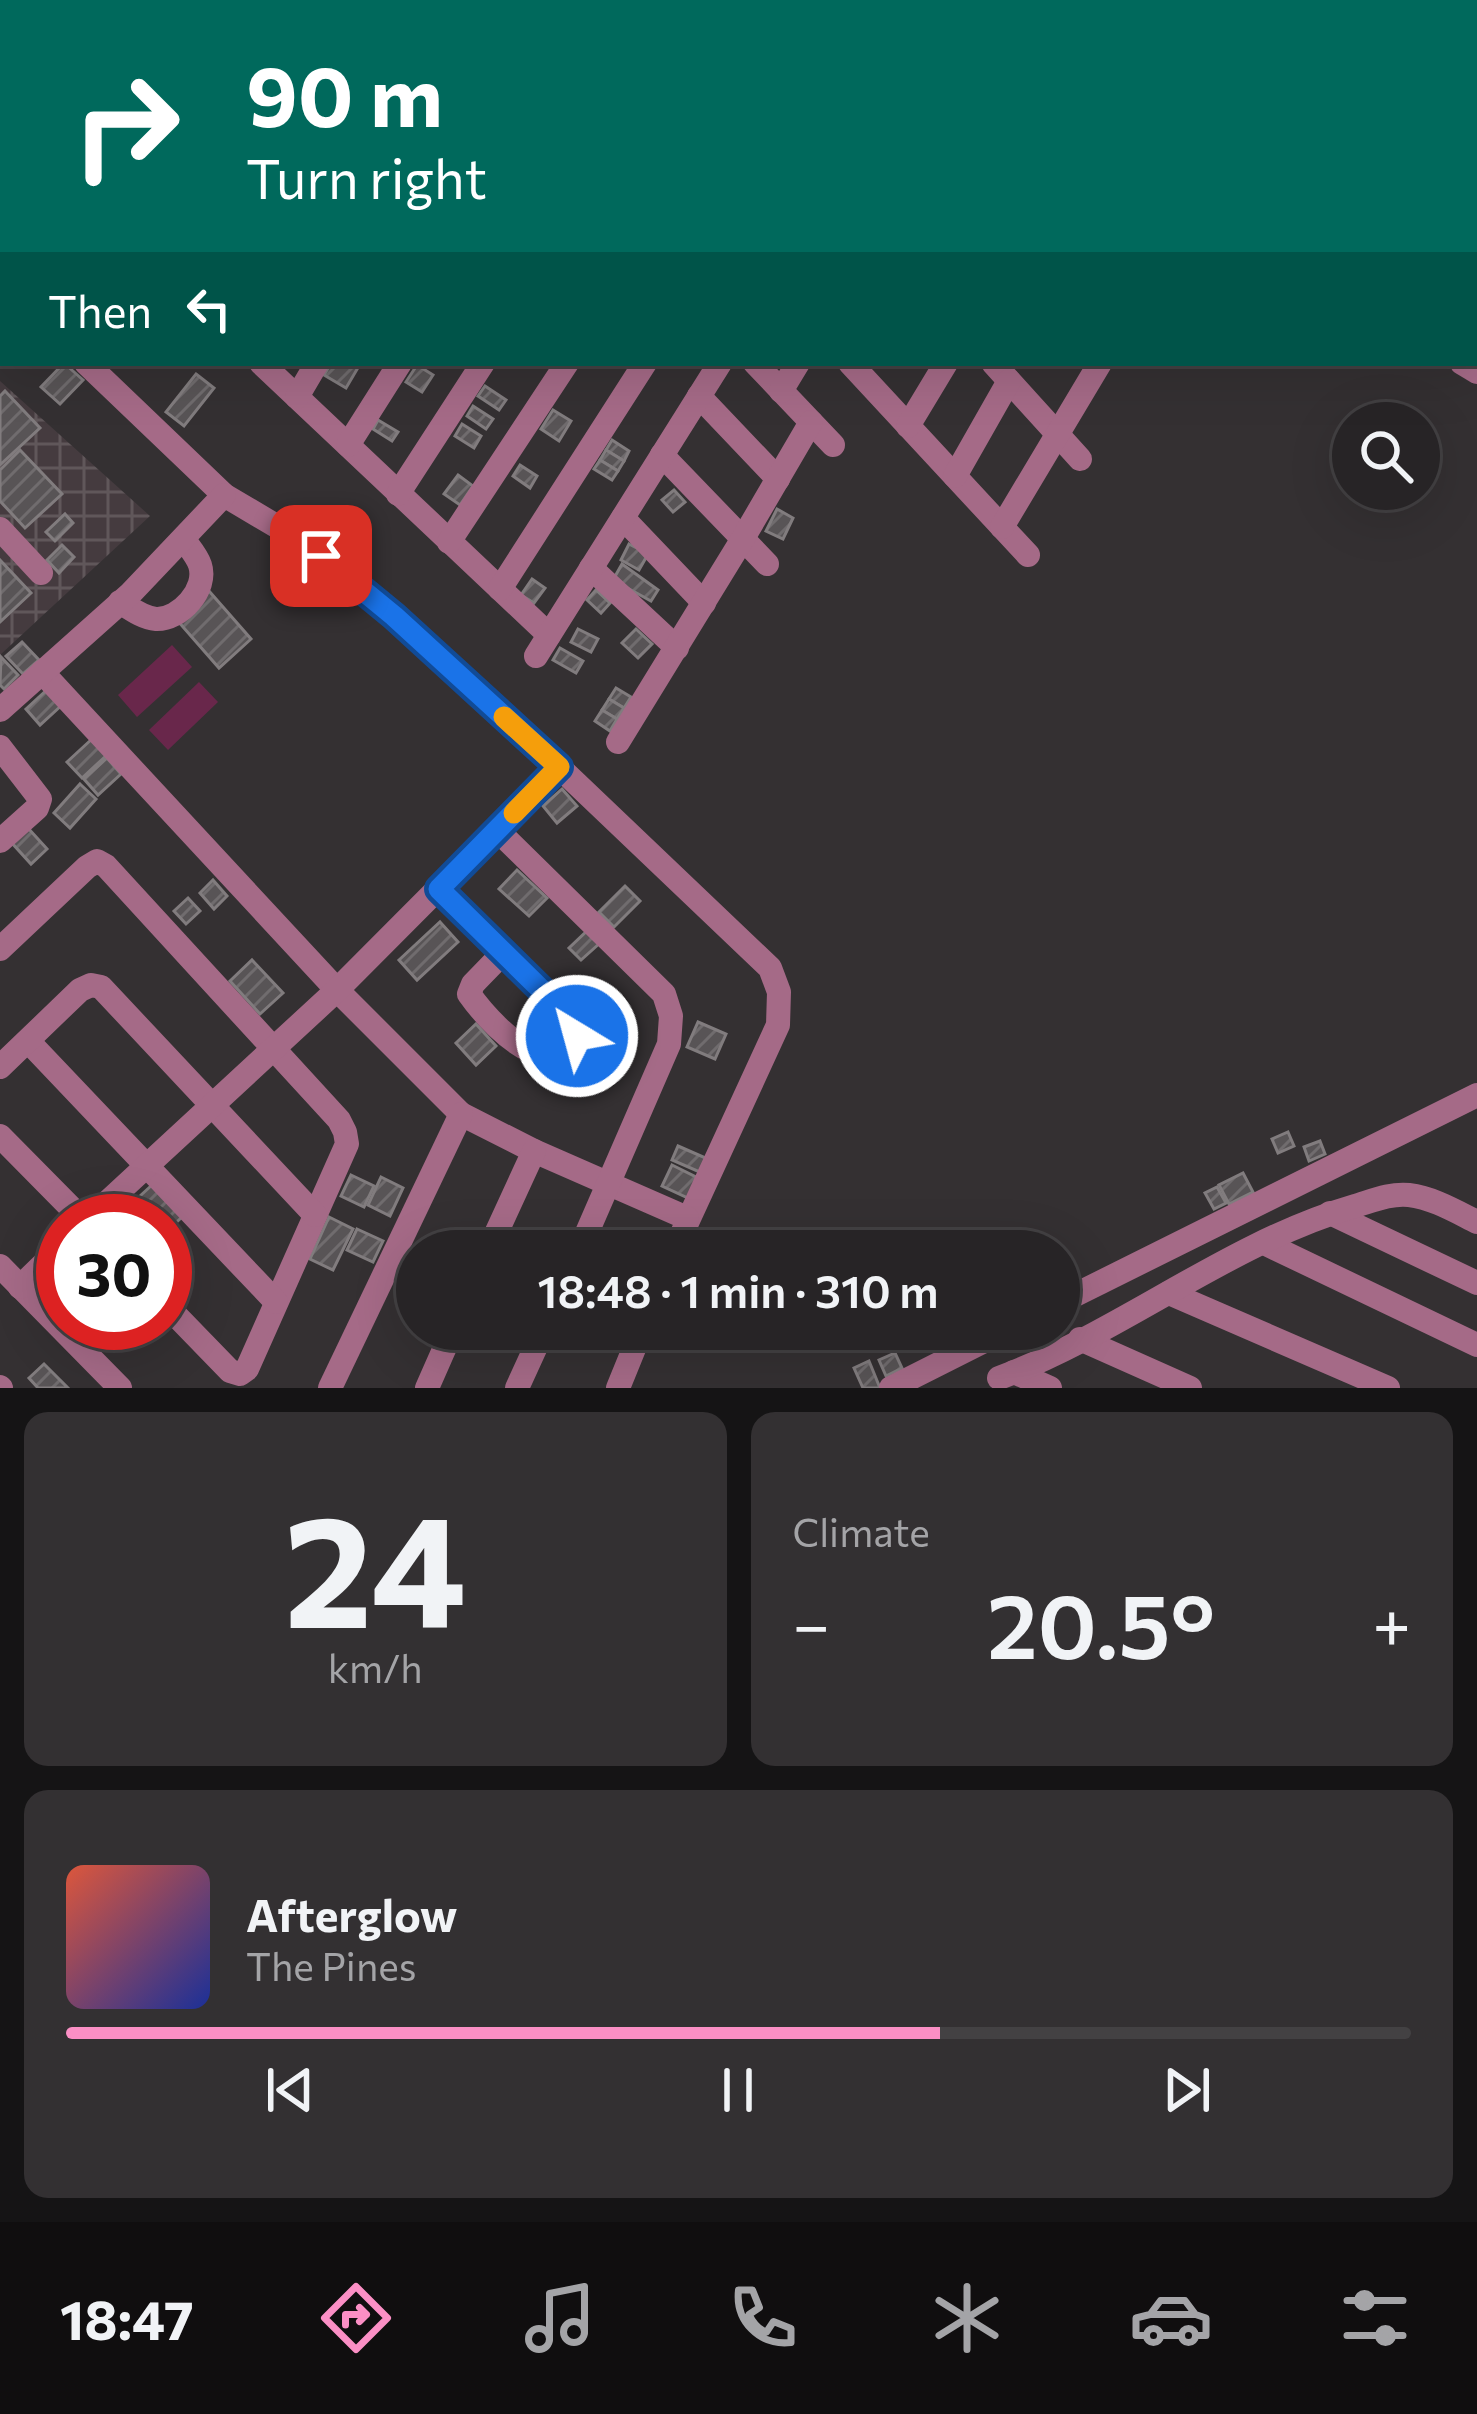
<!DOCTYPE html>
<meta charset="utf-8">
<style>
:root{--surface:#272426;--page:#333032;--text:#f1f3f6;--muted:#a4a4a7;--line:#434143;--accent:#fb8fc5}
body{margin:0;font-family:Commissioner,sans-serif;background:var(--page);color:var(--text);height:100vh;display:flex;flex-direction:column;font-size:45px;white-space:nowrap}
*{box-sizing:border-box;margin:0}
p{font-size:39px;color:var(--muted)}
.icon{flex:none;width:66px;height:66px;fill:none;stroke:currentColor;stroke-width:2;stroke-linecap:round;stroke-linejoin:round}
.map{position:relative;height:1388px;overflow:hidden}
.details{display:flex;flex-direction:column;gap:24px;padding:24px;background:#151415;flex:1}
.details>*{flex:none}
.banner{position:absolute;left:0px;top:0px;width:1479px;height:366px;box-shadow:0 12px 48px #0002,0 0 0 3px var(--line);background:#00695c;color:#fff;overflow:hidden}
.fabs{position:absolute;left:1332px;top:402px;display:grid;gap:24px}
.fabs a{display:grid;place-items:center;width:108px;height:108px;border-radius:50%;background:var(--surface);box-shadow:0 12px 48px #0002,0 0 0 3px var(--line);font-size:60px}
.speed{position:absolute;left:36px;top:1194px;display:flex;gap:24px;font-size:60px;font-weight:700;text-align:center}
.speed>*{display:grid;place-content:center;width:156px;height:156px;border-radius:50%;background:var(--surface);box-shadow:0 12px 48px #0002,0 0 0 3px var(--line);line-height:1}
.speed .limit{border:18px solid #d22;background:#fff;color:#111}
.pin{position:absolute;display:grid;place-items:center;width:102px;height:102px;color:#fff;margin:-51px;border-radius:24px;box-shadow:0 6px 18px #0006}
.me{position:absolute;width:132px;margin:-66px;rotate:323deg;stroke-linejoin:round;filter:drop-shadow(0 0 9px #0008)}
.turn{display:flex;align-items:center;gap:42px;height:252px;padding:0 48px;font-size:54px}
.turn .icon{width:156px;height:156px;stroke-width:2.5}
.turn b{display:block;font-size:84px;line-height:102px}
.then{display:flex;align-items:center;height:114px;padding:0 48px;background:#0003;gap:24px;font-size:45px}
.big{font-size:90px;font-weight:600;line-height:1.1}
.details .tile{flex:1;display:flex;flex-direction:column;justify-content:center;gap:18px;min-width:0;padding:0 42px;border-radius:24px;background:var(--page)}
.details .dial{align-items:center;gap:0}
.dial b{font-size:156px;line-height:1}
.song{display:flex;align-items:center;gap:36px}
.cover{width:144px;height:144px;border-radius:18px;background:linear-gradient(135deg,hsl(10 70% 55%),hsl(230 70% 35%))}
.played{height:12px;border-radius:6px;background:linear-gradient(90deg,var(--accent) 65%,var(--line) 65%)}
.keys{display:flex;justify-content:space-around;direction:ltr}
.heat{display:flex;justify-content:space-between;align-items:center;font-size:66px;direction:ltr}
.details .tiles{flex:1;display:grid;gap:24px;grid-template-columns:1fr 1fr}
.tile:last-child{grid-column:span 2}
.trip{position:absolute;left:396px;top:1230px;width:684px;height:120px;border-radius:60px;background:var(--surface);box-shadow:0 12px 48px #0002,0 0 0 3px var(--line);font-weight:600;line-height:120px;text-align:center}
.tabs{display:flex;height:192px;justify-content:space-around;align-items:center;background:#100e0f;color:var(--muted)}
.tabs .icon{width:84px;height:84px}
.tabs .active{color:var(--accent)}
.tabs b{font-size:54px;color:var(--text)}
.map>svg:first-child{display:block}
.industrial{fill:url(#industrial-grid)}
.garden{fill:#69274b}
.building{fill:url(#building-hatch);stroke:#817c7e;stroke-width:3}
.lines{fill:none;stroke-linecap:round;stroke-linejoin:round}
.minor{stroke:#a56a87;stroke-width:24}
.route-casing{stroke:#114b97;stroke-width:30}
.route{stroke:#1a73e8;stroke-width:21}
.slow{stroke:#f59e0b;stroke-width:21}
</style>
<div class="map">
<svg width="1477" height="1388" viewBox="0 0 1477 1388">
<defs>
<pattern id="industrial-grid" width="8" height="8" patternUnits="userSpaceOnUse" patternTransform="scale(3)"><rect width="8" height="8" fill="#453b3f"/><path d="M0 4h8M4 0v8" fill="none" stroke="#60575a"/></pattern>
<pattern id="building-hatch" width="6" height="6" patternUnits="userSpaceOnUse" patternTransform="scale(3)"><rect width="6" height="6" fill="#585456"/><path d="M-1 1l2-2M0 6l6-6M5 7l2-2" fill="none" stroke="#706c6e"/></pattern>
</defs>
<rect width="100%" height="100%" fill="#343032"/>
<path class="industrial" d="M0,381L150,516L0,655Z"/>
<g class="garden">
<path d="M172,645L192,667L137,717L118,695Z"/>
<path d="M199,682L218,702L168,750L149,730Z"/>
</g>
<g class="building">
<path d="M64,363L83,380L60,404L41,387Z"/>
<path d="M331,363H355L359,366L346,388L324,375Z"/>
<path d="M417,365L433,375L422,392L406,382Z"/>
<path d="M196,374L214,388L184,426L166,412Z"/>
<path d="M485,386L506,400L499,410L478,396Z"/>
<path d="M5,391L40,428L0,465V396Z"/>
<path d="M473,406L493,419L486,429L467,416Z"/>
<path d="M553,410L571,421L559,441L541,429Z"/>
<path d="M378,420L398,432L392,441L373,429Z"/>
<path d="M462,424L481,436L474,448L455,436Z"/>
<path d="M612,440L629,451L624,461L606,450Z"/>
<path d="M20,450L62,494L25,528L0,501V470Z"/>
<path d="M606,450L624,461L618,471L600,460Z"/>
<path d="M600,460L618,471L612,480L594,469Z"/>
<path d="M520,465L537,476L530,488L513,476Z"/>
<path d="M458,475L473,486L460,505L444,494Z"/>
<path d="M674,490L685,502L673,512L662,500Z"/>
<path d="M777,509L793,518L783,539L766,531Z"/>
<path d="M65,514L73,523L55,541L46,532Z"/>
<path d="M629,544L648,554L639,570L621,560Z"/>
<path d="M62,545L74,557L59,573L47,560Z"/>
<path d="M0,560L31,593L0,622Z"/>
<path d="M622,564L658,590L651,601L613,580Z"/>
<path d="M314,574L333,588L321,603L303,589Z"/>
<path d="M532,579L545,588L534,603L521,595Z"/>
<path d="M596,590L610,603L601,613L587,600Z"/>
<path d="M209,591L251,639L219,668L176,619Z"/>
<path d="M578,629L598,639L591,652L571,642Z"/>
<path d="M636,629L652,644L638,658L622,643Z"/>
<path d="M22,642L39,660L23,674L6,656Z"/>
<path d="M560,648L583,661L576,673L553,660Z"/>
<path d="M1,657L18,675L4,689L0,685Z"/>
<path d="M49,688L63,704L40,725L26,709Z"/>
<path d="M616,688L631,697L624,708L609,699Z"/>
<path d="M609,699L624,708L617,719L602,710Z"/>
<path d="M602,710L617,719L610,731L595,721Z"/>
<path d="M93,738L108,754L82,778L67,762Z"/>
<path d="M107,758L121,774L98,795L84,779Z"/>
<path d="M80,784L96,799L70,828L54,813Z"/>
<path d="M562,789L577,806L557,823L543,806Z"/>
<path d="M27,827L47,849L31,864L11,842Z"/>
<path d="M517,870L547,898L529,916L499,889Z"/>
<path d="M213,880L227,896L214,909L200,893Z"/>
<path d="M625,886L640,901L614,927L599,912Z"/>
<path d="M188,898L200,911L186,924L174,911Z"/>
<path d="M440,922L458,942L417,980L399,960Z"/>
<path d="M588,930L600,943L581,960L569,948Z"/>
<path d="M252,960L283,993L260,1014L230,981Z"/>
<path d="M698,1022L726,1034L715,1059L687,1047Z"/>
<path d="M476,1024L496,1046L476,1065L456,1043Z"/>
<path d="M1288,1132L1294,1146L1278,1153L1272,1139Z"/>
<path d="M1320,1141L1325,1154L1309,1161L1304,1147Z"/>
<path d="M678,1146L708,1159L702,1173L672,1160Z"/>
<path d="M672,1165L698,1178L688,1198L662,1186Z"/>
<path d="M1243,1173L1253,1192L1229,1204L1219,1185Z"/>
<path d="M351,1175L374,1186L364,1207L341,1196Z"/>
<path d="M381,1177L403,1188L390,1216L368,1205Z"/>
<path d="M152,1185L182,1217L165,1233V1221H141L128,1207Z"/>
<path d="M1217,1187L1226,1203L1214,1209L1205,1193Z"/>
<path d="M329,1217L353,1229L333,1270L310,1259Z"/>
<path d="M357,1229L383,1241L373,1262L347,1250Z"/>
<path d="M895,1353L902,1368L886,1376L879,1360Z"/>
<path d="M869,1361L880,1388H863L854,1368Z"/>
<path d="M44,1364L68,1388H38L29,1378Z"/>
</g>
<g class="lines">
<g class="minor">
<path d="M506,0L509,3"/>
<path d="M595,0L598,3"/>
<path d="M854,0L857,3"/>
<path d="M959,0L962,3"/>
<path d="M690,3L691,0"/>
<path d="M769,3L771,0"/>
<path d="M0,81L3,78"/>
<path d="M1476,274H1477"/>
<path d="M0,281L3,284"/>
<path d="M86,363L224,495L300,540L343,572L394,616L559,767L770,968L779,992L778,1025L674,1251"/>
<path d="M261,363L549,635"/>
<path d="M755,363L833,445"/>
<path d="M850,363L1028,555"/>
<path d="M993,363L1080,459"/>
<path d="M1462,363L1477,372"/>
<path d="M781,391L798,363"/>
<path d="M699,396L778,479"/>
<path d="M297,397L317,363"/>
<path d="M908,426L946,363"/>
<path d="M348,445L400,363"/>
<path d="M662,455L767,564"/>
<path d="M955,476L1009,381"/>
<path d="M398,494L483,363"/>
<path d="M623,518L704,603"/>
<path d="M1002,527L1100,363"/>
<path d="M0,529L41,573"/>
<path d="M449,542L567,363"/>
<path d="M591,568L677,648"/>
<path d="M500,589L645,363"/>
<path d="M120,602C131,609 143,618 156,619C180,620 208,589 200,565C197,556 189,547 184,540"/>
<path d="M536,656L720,363"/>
<path d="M42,672L337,990L461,1114L534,1151L687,1218"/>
<path d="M0,710L130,594L224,495"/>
<path d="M618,742L742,540L811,422"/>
<path d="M0,747L40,799L37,808L0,841"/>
<path d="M497,830L664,994L671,1016L669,1044L579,1251"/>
<path d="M439,889L566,1014C575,1025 585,1060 561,1060C553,1061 539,1055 533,1052C509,1042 484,1015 469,994L473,984L504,952"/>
<path d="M0,949L87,867L97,861L106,866L339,1120L345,1132L347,1144L247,1369L240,1374L230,1371L165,1304"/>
<path d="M28,1041L276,1302"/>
<path d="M0,1067L80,990L91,985L101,987L315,1215"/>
<path d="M0,1136L84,1221"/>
<path d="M1330,1213L1477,1283"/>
<path d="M87,1221L337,990L559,767"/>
<path d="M1264,1243L1477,1345"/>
<path d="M488,1251L534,1151"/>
<path d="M0,1266L120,1388"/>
<path d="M20,1287L63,1245"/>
<path d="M1169,1293L1388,1388"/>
<path d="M1059,1303L1477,1095"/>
<path d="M1080,1339L1190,1388"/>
<path d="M1014,1372L1050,1388"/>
<path d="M999,1378C1122,1332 1228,1243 1355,1206C1372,1201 1390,1193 1409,1195C1433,1198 1455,1211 1477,1222"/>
<path d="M0,1387L1,1388"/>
<path d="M330,1388L461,1114"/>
<path d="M427,1388L453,1329"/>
<path d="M517,1388L544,1329"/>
<path d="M618,1388L642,1329"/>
<path d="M891,1388L1008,1329"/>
</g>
</g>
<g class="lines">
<g class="route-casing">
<path id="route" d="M321,556L394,616L559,767L439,889L566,1014L574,1024L577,1036"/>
</g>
<use href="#route" class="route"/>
<path class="slow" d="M504,717L559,767L514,813"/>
</g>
</svg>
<div class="fabs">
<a><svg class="icon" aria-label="search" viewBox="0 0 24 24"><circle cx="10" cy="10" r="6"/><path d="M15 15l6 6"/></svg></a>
</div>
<div class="speed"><div class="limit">30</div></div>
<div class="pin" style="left:321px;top:556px;background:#d93025"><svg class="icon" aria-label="arrive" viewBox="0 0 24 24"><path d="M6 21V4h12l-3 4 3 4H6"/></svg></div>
<svg class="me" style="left:577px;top:1036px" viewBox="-20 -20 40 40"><circle r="17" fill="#1a73e8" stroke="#fff" stroke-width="3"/><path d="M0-11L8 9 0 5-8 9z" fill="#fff"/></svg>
<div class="trip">18:48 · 1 min · 310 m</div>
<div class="banner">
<div class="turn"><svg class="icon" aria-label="right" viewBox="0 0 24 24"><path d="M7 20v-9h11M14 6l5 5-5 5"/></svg><div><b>90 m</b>Turn right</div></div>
<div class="then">Then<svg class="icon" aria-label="left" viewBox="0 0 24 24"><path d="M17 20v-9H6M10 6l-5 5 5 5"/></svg></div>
</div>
</div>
<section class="details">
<div class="tiles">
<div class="tile dial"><b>24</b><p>km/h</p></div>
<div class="tile"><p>Climate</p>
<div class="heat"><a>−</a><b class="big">20.5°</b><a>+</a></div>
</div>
<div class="tile">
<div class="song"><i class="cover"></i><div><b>Afterglow</b><p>The Pines</p></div></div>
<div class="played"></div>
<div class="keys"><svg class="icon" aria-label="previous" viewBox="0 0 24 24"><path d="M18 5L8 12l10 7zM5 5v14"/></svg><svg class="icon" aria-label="pause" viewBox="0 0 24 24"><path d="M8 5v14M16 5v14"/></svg><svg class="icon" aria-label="next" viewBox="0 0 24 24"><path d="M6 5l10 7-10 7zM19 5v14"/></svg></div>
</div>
</div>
</section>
<nav class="tabs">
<b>18:47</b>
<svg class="icon active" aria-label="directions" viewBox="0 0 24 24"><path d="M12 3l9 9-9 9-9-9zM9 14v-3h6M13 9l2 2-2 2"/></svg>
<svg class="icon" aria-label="music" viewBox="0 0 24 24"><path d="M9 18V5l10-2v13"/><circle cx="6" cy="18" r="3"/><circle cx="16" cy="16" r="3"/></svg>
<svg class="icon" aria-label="phone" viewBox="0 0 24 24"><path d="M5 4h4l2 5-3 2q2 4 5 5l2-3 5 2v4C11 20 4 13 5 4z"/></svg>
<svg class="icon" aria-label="climate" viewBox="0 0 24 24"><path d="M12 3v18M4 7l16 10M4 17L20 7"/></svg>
<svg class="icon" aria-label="car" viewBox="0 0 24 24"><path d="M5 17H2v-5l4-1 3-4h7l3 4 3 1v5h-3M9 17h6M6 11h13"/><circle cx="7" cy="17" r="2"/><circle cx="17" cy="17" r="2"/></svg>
<svg class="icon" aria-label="filters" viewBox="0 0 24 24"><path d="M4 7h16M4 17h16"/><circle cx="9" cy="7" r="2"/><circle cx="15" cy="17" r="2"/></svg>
</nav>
